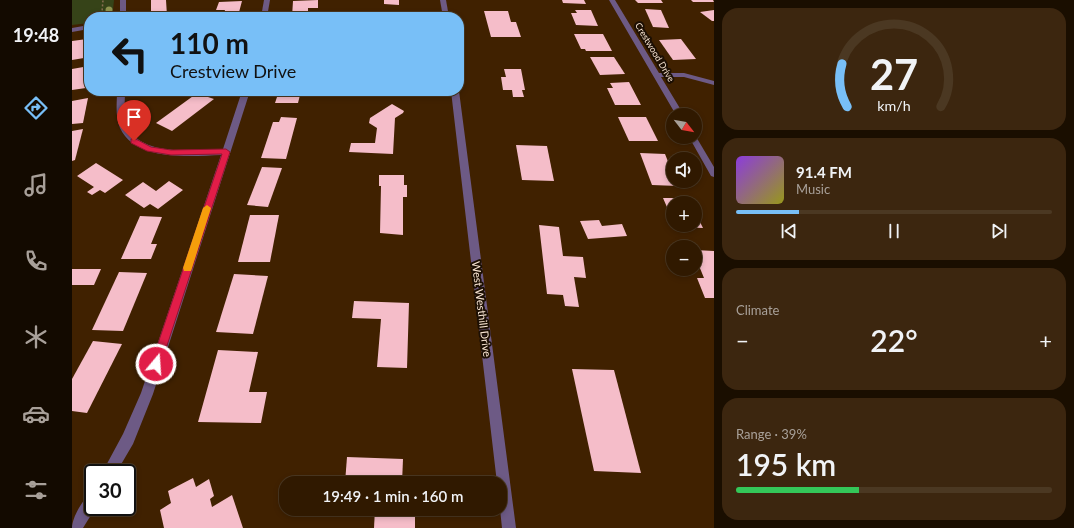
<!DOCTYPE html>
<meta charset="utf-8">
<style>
:root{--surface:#301900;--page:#3c260f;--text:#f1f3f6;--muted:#a8a099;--line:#4b3822;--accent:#78bff7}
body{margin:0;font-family:Lato,sans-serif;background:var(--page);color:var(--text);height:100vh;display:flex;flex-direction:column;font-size:15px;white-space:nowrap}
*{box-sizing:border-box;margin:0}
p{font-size:13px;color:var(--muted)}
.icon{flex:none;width:22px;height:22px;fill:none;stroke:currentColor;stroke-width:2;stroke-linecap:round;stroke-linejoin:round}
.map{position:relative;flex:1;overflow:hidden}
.sheet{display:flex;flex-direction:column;gap:8px;padding:8px;background:#1a0e00;width:360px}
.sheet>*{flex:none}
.banner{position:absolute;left:12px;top:12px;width:380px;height:84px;border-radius:16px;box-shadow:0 2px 6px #0003,0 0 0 1px var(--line);background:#78bff7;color:#111;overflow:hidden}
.needle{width:26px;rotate:121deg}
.fabs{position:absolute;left:594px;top:108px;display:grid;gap:8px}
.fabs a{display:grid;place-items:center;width:36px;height:36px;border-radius:50%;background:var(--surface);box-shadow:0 2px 6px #0003,0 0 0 1px var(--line);font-size:20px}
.speed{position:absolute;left:12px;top:464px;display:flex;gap:8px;font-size:20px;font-weight:700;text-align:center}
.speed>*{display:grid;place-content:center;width:52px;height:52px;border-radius:50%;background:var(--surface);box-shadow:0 2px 6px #0003,0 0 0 1px var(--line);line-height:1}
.speed .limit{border:2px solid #111;border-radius:6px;background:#fff;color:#111}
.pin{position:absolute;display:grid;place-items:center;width:34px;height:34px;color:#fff;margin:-41px -17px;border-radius:50% 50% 50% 0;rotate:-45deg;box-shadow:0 0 4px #0007}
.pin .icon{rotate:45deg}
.me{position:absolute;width:44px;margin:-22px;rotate:18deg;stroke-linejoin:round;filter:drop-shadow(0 0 3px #0008)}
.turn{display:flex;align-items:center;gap:14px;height:84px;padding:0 20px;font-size:18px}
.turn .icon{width:52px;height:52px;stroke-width:2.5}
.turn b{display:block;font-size:28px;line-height:34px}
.big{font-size:30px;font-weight:600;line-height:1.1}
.sheet .widget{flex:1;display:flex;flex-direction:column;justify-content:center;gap:6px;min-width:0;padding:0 14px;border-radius:16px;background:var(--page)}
.sheet .dial{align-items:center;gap:0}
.dial svg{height:104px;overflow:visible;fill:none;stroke:var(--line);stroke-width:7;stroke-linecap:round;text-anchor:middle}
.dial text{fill:var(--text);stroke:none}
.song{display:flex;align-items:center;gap:12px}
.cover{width:48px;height:48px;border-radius:6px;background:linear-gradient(135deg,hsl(270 70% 55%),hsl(60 70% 35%))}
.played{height:4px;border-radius:2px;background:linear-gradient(90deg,var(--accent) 20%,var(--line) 20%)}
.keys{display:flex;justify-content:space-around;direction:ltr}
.heat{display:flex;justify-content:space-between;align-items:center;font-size:22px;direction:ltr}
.charge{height:6px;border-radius:3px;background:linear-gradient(90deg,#34c759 39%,var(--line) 0)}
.trip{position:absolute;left:207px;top:476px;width:228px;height:40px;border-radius:16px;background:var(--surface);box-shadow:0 2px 6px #0003,0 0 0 1px var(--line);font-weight:600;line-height:40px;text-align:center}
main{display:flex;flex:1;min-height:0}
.dock{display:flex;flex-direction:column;width:72px;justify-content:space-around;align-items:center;background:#130a00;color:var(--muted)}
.dock .icon{width:28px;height:28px}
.dock .selected{color:var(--accent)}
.dock b{font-size:18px;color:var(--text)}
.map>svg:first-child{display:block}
.green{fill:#364318}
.building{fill:#f5bdc9}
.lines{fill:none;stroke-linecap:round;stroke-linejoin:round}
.path{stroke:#896e53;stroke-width:1.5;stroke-dasharray:2 2;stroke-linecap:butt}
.minor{fill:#6d5a85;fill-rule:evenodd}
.tertiary{fill:#6d5a85;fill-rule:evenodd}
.tree{fill:#8f934e}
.route{fill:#e11d48;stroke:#92132f}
.slow{fill:#f59e0b}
.labels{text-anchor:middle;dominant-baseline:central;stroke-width:4;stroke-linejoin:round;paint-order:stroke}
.far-street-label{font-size:9px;fill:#fae6d4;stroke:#1c0f03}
.street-label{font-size:11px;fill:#fae6d4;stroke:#1c0f03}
</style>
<main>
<nav class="dock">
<b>19:48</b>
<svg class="icon selected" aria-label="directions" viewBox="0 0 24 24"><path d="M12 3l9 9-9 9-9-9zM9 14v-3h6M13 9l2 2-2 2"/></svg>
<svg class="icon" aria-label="music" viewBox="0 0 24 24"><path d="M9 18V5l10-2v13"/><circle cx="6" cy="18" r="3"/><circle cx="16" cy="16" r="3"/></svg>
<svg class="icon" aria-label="phone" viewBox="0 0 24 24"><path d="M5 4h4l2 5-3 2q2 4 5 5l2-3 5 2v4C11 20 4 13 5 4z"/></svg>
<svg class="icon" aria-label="climate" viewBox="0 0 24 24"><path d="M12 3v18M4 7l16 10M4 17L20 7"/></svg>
<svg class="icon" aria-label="car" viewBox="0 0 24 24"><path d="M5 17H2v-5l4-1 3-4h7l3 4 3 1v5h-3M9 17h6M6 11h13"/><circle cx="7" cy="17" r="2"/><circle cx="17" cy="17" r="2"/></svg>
<svg class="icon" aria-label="filters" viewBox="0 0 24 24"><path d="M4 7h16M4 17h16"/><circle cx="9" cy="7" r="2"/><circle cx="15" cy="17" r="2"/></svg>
</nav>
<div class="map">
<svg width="642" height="528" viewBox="0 0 642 528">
<rect width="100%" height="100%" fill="#402100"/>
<path class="green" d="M0,0H42L41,10L35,17H17V23L0,25Z"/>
<g class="building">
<path d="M79,0H94L95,16L79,17Z"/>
<path d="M246,0V8H236V17H220L221,1Z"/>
<path d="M312,0H327V5L312,4Z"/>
<path d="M490,0H512L514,4L491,3Z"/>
<path d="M563,0H589L591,3H566Z"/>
<path d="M619,0H641L642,2H621Z"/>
<path d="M170,1L166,16L151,17L153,10H144L147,2Z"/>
<path d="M573,9L589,10L597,28L581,27Z"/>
<path d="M503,10H519L526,26L504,25L499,13H505Z"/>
<path d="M642,10V21H640L628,12Z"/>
<path d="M412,11H436L439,22H444L449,37H419Z"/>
<path d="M502,34H531L540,51H514L513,49H509Z"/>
<path d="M15,39L12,58L0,60V41Z"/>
<path d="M609,39L624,59L601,60L587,40Z"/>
<path d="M518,57H542L553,74L528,75Z"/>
<path d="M17,66L14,88L0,90V69Z"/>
<path d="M432,69H449L453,90H450L452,97H441L440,90H431L429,77H434Z"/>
<path d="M557,82L569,105H543L535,88H541L538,83Z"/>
<path d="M128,91H144L136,97L142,99L100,131L84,123Z"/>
<path d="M207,91H229L226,103H203Z"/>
<path d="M16,98L11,123L0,124V101Z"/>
<path d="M320,104L332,111L331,113L323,118L321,154L277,152L279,143H303L305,128L297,123L298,118Z"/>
<path d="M209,117L225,118L214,159L189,158L201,122H207Z"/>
<path d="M546,117H574L586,141H557Z"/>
<path d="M11,129L3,160L0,161V131Z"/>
<path d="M444,145L475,146L482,181L450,180Z"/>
<path d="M568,153L593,154L601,174V181H604L606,186L580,185Z"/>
<path d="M24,163L51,180L33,193L28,190L20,195L15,192L22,187L5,176Z"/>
<path d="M190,167L210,168L196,207L175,205Z"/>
<path d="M307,175H332V185H335V197H331V235L308,233L309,186H307Z"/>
<path d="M97,181L111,190L86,209L78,204L72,208L53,195L71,182L84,191Z"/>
<path d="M591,198H616L619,203H601V221Z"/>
<path d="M623,212L631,228L604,227L603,225H623Z"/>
<path d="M178,215H207L198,262H166Z"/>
<path d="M68,216L90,217L79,244H85L79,259H49Z"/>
<path d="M527,220L530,226L550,224L555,236L516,239L508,221Z"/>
<path d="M467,225L487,227L491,256L511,257L514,278L502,277L507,307L493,306L491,295L475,294Z"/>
<path d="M623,250L642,251V298H633L625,278H632L623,256Z"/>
<path d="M0,269H29L22,285H0Z"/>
<path d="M47,272L75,273L51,331L20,330Z"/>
<path d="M162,274L196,276L181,334L144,332Z"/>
<path d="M282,301L337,303L335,368L305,367L309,319L280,318Z"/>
<path d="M21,341L50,344L15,413L0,411V379Z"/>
<path d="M146,350L186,352L177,392H195L189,423L126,422Z"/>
<path d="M500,369L542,370L569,473L522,471Z"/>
<path d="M275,457L331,459L330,483H273Z"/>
<path d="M121,478L124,487L137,479L142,496L138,499L140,507L160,495L171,528H92L88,510L99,503L96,491Z"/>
<path d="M303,509H343V528H302Z"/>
</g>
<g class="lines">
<path class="path" d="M26,17L30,12L31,0"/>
<g class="minor">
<rect x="48" y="0" width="6" height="17"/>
<path d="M192,0H198L195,17H189Z"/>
<path d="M537,0H543L587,73H612L642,81V85L612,77H589L612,115H604Z"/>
<path d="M17,25V29L0,32V28Z"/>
<path d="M45,91H53C53,102 51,118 56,128C72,157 123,150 151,149L170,91H178L81,394L61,444L44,473H30L51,434L69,393L149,155C118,156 64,162 48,128C43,117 45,102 45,91Z"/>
<path d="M623,135L642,167V177L639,176L617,137H623Z"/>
<path d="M21,493V507H24L11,528H0C0,518 11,497 21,493Z"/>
</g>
<g class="tertiary">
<path d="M368,0H374L377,17H371Z"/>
<path d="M379,91H387L444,528H430L428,509V483H425Z"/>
</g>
</g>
<circle class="tree" cx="37" cy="10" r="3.5"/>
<path class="route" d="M62,138L79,147L99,150L154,149L158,152L89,364L88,368L84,370L80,368L79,364L150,154L99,155L75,151L59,143V139Z"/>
<path class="slow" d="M135,205L139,208L120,268L119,271H112L111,268L131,208Z"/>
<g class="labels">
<g class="far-street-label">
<text transform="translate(583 52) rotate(59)">Crestwood Drive</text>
</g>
<g class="street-label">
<text transform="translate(410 309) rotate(83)">West Westhill Drive</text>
</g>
</g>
</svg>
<div class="fabs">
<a><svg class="needle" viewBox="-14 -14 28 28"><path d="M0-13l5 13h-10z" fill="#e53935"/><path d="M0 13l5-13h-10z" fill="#a8a099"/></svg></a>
<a><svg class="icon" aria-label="sound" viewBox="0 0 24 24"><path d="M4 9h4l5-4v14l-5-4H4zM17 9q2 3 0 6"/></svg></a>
<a>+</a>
<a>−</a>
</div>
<div class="speed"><div class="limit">30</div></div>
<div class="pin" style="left:62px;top:141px;background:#d93025"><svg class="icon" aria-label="arrive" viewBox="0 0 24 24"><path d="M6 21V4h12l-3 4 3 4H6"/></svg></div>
<svg class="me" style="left:84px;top:364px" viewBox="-20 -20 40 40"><circle r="17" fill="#e11d48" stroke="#fff" stroke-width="3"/><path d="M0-11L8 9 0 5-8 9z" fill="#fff"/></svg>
<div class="trip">19:49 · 1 min · 160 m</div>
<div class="banner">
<div class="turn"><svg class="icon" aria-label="left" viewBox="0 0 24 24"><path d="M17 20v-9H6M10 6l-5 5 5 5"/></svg><div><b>110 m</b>Crestview Drive</div></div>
</div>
</div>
<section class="sheet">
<div class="widget dial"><svg viewBox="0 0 100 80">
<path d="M14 69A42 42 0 1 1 86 69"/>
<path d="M14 69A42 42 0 0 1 10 36" stroke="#78bff7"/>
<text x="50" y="56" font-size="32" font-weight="700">27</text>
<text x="50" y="72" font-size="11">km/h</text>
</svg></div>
<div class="widget">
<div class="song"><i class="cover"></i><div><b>91.4 FM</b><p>Music</p></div></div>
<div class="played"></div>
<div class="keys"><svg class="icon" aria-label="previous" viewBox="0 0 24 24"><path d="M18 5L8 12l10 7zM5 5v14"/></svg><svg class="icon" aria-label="pause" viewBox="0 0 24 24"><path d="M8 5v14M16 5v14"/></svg><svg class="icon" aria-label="next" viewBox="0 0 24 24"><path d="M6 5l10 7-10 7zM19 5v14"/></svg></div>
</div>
<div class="widget"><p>Climate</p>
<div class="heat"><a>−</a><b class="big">22°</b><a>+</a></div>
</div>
<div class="widget"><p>Range · 39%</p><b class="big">195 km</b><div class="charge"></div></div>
</section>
</main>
